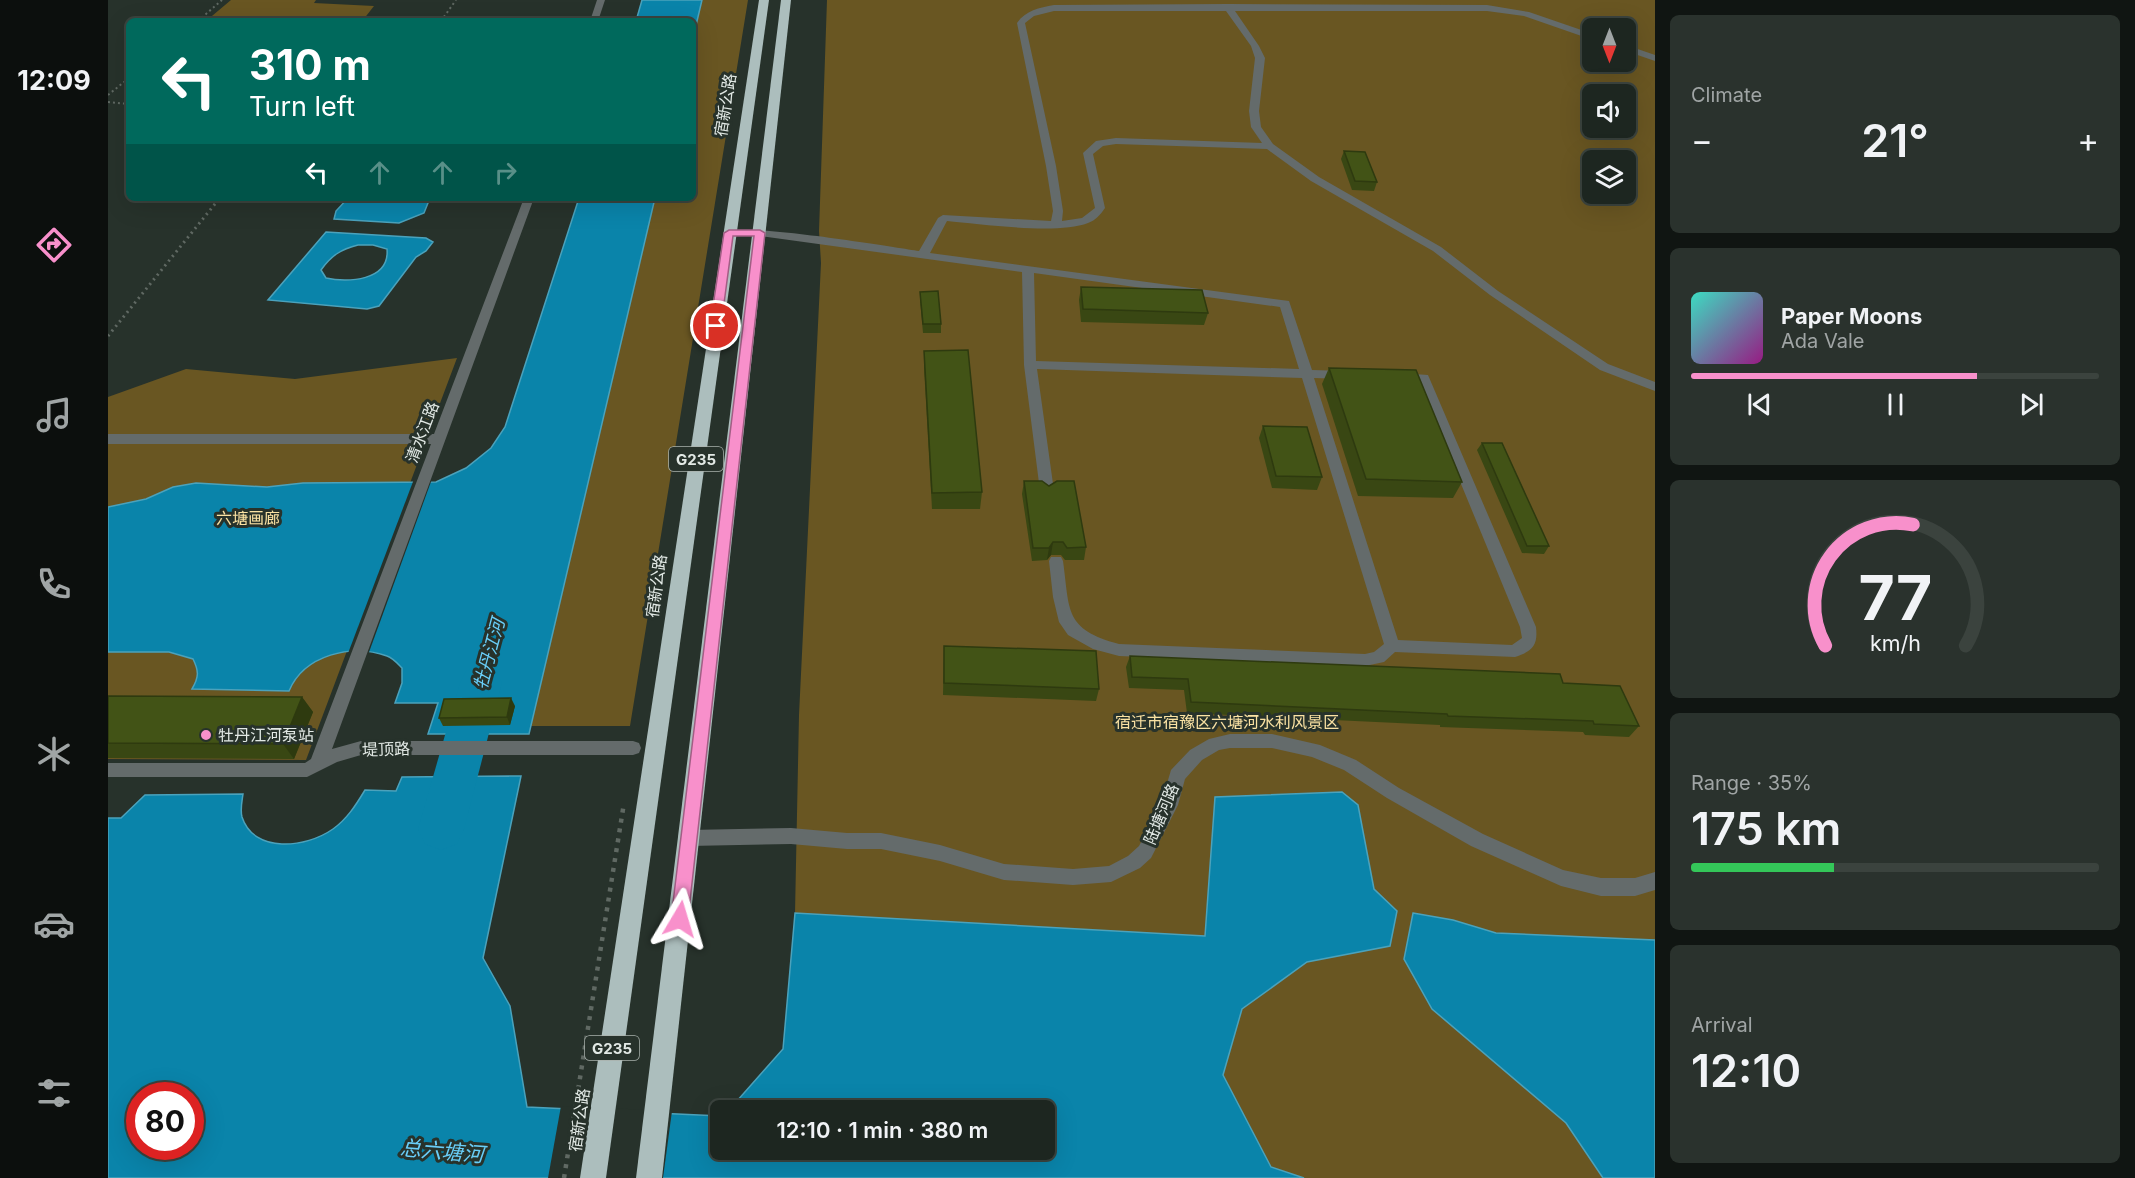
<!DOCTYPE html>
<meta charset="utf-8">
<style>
:root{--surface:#1d2620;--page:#2a322d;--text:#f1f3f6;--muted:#a0a5a5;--line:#3b433e;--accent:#f890cb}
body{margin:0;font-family:Inter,"Noto Sans SC",sans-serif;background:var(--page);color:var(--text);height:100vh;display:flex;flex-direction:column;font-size:22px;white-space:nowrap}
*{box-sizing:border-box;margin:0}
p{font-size:20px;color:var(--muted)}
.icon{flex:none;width:33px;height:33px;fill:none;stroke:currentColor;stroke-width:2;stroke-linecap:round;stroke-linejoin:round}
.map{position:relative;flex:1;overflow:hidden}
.sheet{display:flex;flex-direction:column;gap:15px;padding:15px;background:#101512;width:480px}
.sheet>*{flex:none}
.guide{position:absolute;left:18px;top:18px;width:570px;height:183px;border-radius:9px;box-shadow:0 6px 24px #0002,0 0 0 2px var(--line);background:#00695c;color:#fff;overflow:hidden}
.needle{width:39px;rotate:180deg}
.buttons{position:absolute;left:1474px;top:18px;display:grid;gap:12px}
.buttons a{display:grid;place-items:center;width:54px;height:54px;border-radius:9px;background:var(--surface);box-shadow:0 6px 24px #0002,0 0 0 2px var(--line);font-size:30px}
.speed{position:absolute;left:18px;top:1082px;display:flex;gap:12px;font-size:30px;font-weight:700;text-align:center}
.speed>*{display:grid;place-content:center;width:78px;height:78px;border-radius:50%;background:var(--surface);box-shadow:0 6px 24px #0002,0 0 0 2px var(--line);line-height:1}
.speed .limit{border:9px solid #d22;background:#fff;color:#111}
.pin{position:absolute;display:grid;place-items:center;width:51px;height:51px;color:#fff;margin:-26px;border:3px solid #fff;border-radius:50%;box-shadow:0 2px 6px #0007}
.me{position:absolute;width:66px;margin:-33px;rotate:7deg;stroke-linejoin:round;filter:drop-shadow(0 0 4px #0008)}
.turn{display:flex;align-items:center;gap:21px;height:126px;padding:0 24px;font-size:27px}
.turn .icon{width:78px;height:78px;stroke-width:2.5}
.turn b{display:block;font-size:42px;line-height:51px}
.lanes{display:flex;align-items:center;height:57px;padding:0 24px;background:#0003;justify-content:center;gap:30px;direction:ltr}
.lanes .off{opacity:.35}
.big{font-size:45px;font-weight:600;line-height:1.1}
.sheet .tile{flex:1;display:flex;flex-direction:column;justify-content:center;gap:9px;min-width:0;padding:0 21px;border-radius:9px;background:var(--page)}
.sheet .dial{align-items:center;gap:0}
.dial svg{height:156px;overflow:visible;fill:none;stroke:var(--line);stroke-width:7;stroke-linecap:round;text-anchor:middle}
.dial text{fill:var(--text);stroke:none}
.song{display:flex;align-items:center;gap:18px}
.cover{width:72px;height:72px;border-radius:9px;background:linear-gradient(135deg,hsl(170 70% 55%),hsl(310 70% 35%))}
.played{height:6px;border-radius:3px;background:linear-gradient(90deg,var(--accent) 70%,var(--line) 70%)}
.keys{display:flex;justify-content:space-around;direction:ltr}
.heat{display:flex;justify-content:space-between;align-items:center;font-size:33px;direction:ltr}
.charge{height:9px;border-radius:4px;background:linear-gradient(90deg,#34c759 35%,var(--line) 0)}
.trip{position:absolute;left:602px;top:1100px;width:345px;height:60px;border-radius:9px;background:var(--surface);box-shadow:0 6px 24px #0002,0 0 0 2px var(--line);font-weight:600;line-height:60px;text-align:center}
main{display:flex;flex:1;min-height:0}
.menu{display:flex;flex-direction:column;width:108px;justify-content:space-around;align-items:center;background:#0c0f0d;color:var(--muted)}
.menu .icon{width:42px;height:42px}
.menu .on{color:var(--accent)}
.menu b{font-size:27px;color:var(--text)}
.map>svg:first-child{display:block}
.green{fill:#695622;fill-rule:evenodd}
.water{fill:#0a84aa;stroke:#4ba2bc;stroke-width:1.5;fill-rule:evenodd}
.pier{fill:#27322b}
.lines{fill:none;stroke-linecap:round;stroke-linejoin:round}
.river{fill:#0a84aa;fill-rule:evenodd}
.path-far2{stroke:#606963;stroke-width:2;stroke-dasharray:2 3;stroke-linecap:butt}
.path-far1{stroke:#606963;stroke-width:3;stroke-dasharray:2 4;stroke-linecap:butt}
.path{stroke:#606963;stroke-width:4.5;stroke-dasharray:4 6;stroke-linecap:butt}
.minor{fill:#646b6b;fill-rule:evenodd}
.highway{fill:#acbebd;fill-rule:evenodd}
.wall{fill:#394713}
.shaded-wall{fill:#2e3a0f}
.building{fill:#425316;stroke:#2e3a0f;stroke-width:1.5}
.route{fill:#f890cb;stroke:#a15e84;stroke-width:1.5}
.poi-dot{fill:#f890cb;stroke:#27322b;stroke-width:2}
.labels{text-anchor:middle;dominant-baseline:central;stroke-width:6;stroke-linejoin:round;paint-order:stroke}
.shield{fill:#27322b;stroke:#aab2ad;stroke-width:1.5}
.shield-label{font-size:15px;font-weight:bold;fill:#e2e9e5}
.street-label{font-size:16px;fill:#e2e9e5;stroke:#27322b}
.park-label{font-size:16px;fill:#fae2a3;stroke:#27322b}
.poi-label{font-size:16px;fill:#e2e9e5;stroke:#27322b;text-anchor:start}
.water-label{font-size:18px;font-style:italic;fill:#69cef8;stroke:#27322b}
.near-water-label{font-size:21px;font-style:italic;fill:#69cef8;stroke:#27322b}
</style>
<main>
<nav class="menu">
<b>12:09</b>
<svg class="icon on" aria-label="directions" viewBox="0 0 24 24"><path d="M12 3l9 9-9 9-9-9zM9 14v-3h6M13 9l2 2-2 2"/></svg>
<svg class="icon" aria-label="music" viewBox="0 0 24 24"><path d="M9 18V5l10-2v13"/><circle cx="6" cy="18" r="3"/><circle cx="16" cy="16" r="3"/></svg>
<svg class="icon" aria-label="phone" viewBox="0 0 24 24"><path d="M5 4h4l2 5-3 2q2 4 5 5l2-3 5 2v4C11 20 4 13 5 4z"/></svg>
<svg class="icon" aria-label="climate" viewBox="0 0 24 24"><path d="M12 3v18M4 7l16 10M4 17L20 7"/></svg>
<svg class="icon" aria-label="car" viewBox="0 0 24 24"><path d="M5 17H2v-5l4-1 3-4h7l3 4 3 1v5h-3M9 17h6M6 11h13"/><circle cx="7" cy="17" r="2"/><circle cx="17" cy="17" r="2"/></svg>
<svg class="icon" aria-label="filters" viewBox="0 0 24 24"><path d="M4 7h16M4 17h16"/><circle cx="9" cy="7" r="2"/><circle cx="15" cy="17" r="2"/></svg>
</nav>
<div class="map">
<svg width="1547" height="1178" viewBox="0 0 1547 1178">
<rect width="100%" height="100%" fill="#27322b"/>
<g class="green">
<path d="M123,0H208L206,3L266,6L255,20L268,21H98Z"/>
<path d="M594,0H640L522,726H423L547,198H585V38Z"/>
<path d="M719,0H1547V1178H664L936,1149V1110H670L687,913L691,715L713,263L711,231ZM1485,28H1518V62H1485ZM1485,94H1518V128H1485ZM1485,160H1518V194H1485Z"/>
<path d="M349,358L198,760L0,759V397L78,369L187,379Z"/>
</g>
<g class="water">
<path d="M534,0H594L585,38V21H528Z"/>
<path d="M240,198H322L316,213L291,223L226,219L228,211Z"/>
<path d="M471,198H547L421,734H320L330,703H287L294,683V668C290,664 285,658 279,656C244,643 196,655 181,691L84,689C91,677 91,671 85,659L61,652H0V507L38,499L65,487L88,483L159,487L195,483L328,482L358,468L383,448L397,427Z"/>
<path d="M218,232L318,238L325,242L318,251L308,257L271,306L259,309L160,300ZM250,245H265L279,249C282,281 239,283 218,278L213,270C223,256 233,249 250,245Z"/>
<path d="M413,776L375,958L402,1006L419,1107L612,1116V1149H936V1110H621L675,1049L687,913L1097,936L1107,797L1234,792L1250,805L1266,889L1289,911L1282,946L1199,962L1134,1009L1115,1075L1163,1167L1196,1178H0V818H13L37,795L135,794C134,801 132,810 134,817C146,854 198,848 225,829C239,819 248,805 257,790L288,791L294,777ZM32,1095H82V1146H32Z"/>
<path d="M1305,913L1345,920L1388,933L1547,940V1178H1495L1458,1123L1324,1009L1296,959Z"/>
</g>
<g class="pier">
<path d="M306,479H324L260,655L239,656Z"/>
<path d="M453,1106L564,1111L555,1178H440Z"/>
</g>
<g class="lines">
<path class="river" d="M373,666L388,671L394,683L356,829L349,844L333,850L317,844L310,829L352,683L358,671Z"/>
<g class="path-far2">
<path d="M90,21L114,0"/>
<path d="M333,21L348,0"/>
<path d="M0,95L21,78"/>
<path d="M0,102L21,104"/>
<path d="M110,200L112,198"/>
</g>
<path class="path-far1" d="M0,336L111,199"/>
<path class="path" d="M456,1178L516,803"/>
<g class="minor">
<path d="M489,0H497L490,21H482Z"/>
<path d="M1120,4L1379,5L1421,12L1485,34V40L1416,16L1379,11H1127L1151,46L1157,58L1151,111L1153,127L1165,144L1211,177L1333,247L1390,291L1500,364L1547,382V391L1492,370L1382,295L1325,251L1203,181L1159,149L1008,144L995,146L985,154L997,208C992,215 988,220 980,223C949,235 874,224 839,221L822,253L1181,301L1204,370L1238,371L1244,375L1238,379L1206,378L1290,640L1404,645L1414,638L1412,627L1311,382L1292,381L1286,377L1292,373L1320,375L1428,627C1430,645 1425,651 1407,657L1287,652L1276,662L1257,666L1011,656L985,649L960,635L951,622L945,597L941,561L943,557H953L955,561C962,611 956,629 1011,644L1257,654L1266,652L1276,644L1194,378L929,369L946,491L939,496L932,491L916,365L914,272L652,236H621L615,233C630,221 783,247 811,251L830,218L835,215L943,221L945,211L938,166L909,23C918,10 931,8 946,5ZM946,11H1118L1143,46L1147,58L1141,111L1143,127L1154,143L1008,138L988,141L975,153L987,208L974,218L954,221L955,211L948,166L917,23L926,16ZM926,273L1172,307L1191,369L928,361Z"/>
<path d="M1518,45L1547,55V61L1518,51Z"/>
<path d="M416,198H426L224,749L253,741H525L531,743L533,748L531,753L525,755H253L229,762L199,777H0V763H197L203,759L323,444H0V434H326Z"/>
<path d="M1122,734H1164L1212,745L1248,760L1291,788L1375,834L1455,870L1493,878H1527L1547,872V890L1527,896H1493L1453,886L1363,846L1279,798L1236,770L1204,757L1164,748H1122L1111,750L1094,760L1077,779L1070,805L1043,858L1032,868L1003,882L965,885L896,880L832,861L773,849H739L683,844L581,846L575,844L572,838L575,832L581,830L683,828L739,833H773L832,845L896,864L965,869L1001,866L1020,856L1031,846L1053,804L1063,770L1082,750L1101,739Z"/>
</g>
<g class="highway">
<path d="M651,0H661L498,1178H472Z"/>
<path d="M673,0H683L554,1178H528Z"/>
</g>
</g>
<g class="wall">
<path d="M1236,151L1269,182L1266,191L1244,190L1233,159Z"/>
<path d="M973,287L1100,313L1096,325L973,322L971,300Z"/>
<path d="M812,292L833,324V333H815L812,300Z"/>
<path d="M816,351L874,492L872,509H824L816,367Z"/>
<path d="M1221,368L1354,482L1345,498L1250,496L1214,384Z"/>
<path d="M1155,426L1214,477L1209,490L1164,488L1151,438Z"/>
<path d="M1374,443L1441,546L1436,554L1414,553L1369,450Z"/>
<path d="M916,481L941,486L978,547L976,560H957L953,555H943L939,560L924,561L914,494Z"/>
<path d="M836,646L991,689L988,701L835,695Z"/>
<path d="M1022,656L1455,683L1531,726L1521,737L1477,735L1475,732L1332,727V725L1079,713L1076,690L1021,688L1018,667Z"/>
<path d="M0,696L194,697L205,712L186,759L0,758Z"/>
<path d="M407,706L402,725L335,726L331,718Z"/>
</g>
<g class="shaded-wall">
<path d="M945,542L943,555L939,560L941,548Z"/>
<path d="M194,697L205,712L186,759L175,744Z"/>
<path d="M403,698L407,706L402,725L399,717Z"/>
</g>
<g class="building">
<path d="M1236,151L1257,152L1269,182L1247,181Z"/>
<path d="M973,287L1094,290L1100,313L975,309Z"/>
<path d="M830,291L833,324H815L812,292Z"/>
<path d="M860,350L874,492L824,493L816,351Z"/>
<path d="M1221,368L1308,370L1354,482L1258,479Z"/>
<path d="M1155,426L1199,427L1214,477L1168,476Z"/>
<path d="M1374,443H1394L1441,546H1419Z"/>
<path d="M916,481H934L941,486L949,481H966L978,547L959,548L955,542H945L941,548H925Z"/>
<path d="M836,646L988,651L991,689L836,683Z"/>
<path d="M1022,656L1452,674L1455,683L1512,686L1531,726L1486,724L1485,721L1340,716L1339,714L1083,702L1080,679L1024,677Z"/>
<path d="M0,696L194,697L175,744L0,743Z"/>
<path d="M403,698L399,717L331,718L336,699Z"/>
</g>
<path class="route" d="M621,230H652L657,233L580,919L578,925L572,927L566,925L563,919L646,236H625L613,326L608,330L602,326L616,233Z"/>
<circle class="poi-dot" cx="98" cy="735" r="6"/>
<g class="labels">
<g class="shield">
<rect x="561" y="447" width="54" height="24" rx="4.5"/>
<rect x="477" y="1036" width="54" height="24" rx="4.5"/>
</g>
<g class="shield-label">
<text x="588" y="459">G235</text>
<text x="504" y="1048">G235</text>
</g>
<g class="street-label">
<text transform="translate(617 105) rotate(-81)">宿新公路</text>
<text transform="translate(314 432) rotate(-69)">清水江路</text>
<text transform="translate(548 586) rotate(-82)">宿新公路</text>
<text transform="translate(278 749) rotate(-2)">堤顶路</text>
<text transform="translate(1053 814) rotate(-67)">陆塘河路</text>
<text transform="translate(471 1120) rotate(-82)">宿新公路</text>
</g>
<g class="park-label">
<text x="140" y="518">六塘画廊</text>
<text x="1119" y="722">宿迁市宿豫区六塘河水利风景区</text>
</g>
<g class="poi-label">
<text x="110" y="735">牡丹江河泵站</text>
</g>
<g class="water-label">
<text transform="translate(381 654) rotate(-75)">牡丹江河</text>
</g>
<g class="near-water-label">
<text transform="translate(334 1151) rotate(5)">总六塘河</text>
</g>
</g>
</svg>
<div class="buttons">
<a><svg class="needle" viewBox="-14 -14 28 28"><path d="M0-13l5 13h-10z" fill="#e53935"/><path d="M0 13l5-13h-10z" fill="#a0a5a5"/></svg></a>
<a><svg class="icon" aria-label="sound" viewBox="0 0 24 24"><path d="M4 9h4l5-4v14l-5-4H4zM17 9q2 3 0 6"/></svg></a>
<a><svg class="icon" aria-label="layers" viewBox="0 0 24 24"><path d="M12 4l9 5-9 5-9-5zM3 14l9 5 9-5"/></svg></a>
</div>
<div class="speed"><div class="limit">80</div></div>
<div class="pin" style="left:608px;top:326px;background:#d93025"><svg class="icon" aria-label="arrive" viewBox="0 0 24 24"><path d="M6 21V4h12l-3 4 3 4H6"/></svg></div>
<svg class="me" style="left:572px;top:919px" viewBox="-20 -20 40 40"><path d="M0-17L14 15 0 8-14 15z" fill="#f890cb" stroke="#fff" stroke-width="4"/></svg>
<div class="trip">12:10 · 1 min · 380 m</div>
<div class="guide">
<div class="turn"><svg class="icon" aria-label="left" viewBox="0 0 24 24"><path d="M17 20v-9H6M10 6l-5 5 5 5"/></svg><div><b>310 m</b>Turn left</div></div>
<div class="lanes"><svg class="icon" aria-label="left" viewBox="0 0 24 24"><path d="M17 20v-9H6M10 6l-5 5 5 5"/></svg><svg class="icon off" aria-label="ahead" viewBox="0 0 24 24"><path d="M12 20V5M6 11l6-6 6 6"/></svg><svg class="icon off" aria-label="ahead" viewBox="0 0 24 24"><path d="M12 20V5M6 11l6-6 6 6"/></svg><svg class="icon off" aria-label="right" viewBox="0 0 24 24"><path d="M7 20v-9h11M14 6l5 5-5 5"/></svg></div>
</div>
</div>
<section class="sheet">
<div class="tile"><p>Climate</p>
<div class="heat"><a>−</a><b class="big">21°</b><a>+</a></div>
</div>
<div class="tile">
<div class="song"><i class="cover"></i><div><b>Paper Moons</b><p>Ada Vale</p></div></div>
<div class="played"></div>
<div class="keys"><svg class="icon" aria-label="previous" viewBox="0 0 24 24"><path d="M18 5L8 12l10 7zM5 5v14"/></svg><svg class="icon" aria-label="pause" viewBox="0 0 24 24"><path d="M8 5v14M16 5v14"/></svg><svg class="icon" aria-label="next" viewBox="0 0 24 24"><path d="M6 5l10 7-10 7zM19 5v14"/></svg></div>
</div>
<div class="tile dial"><svg viewBox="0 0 100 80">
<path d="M14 69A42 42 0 1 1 86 69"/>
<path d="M14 69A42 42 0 0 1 59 7" stroke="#f890cb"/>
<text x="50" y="56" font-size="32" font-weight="700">77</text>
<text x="50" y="72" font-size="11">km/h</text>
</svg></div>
<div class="tile"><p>Range · 35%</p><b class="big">175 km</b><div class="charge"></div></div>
<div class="tile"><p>Arrival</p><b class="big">12:10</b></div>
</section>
</main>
